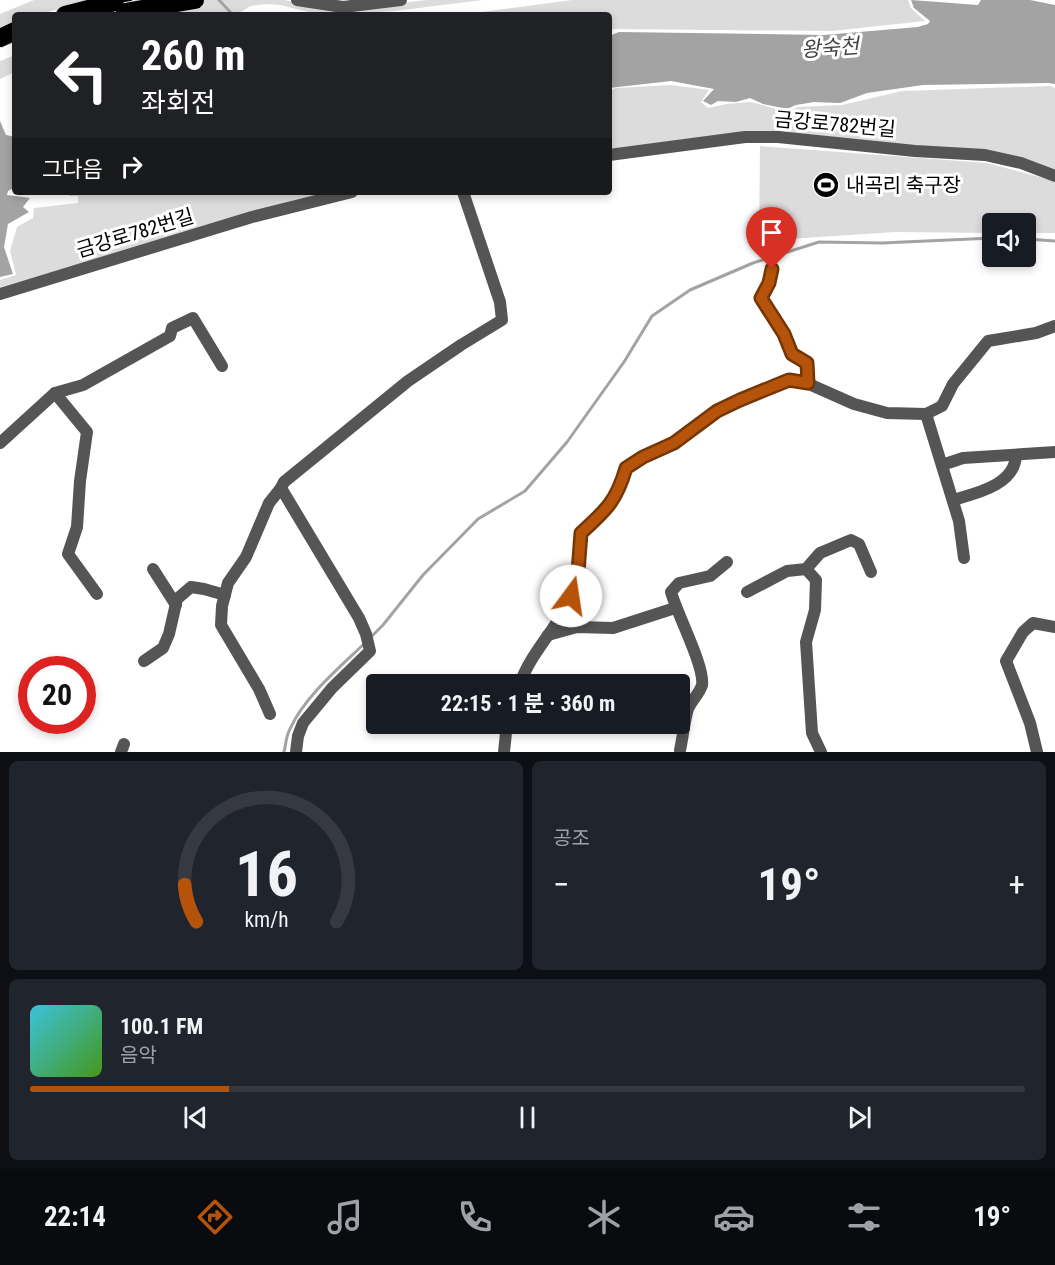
<!DOCTYPE html>
<html lang="ko">
<meta charset="utf-8">
<style>
:root{--surface:#171b24;--page:#20242c;--text:#f1f3f6;--muted:#9ea1a6;--line:#363941;--accent:#b45309}
body{margin:0;font-family:"Roboto Condensed","Noto Sans KR",sans-serif;background:var(--page);color:var(--text);height:100vh;display:flex;flex-direction:column;font-size:22px;white-space:nowrap}
*{box-sizing:border-box;margin:0}
p{font-size:20px;color:var(--muted)}
.icon{flex:none;width:33px;height:33px;fill:none;stroke:currentColor;stroke-width:2;stroke-linecap:round;stroke-linejoin:round}
.map{position:relative;height:752px;overflow:hidden}
.panel{display:flex;flex-direction:column;gap:9px;padding:9px;background:#0d0f14;flex:1}
.panel>*{flex:none}
.banner{position:absolute;left:12px;top:12px;width:600px;height:183px;border-radius:6px;box-shadow:0 3px 9px #0003;background:#202124;color:#fff;overflow:hidden}
.tools{position:absolute;left:982px;top:213px;display:grid;gap:12px}
.tools a{display:grid;place-items:center;width:54px;height:54px;border-radius:6px;background:var(--surface);box-shadow:0 3px 9px #0003;font-size:30px}
.speed{position:absolute;left:18px;top:656px;display:flex;gap:12px;font-size:30px;font-weight:700;text-align:center}
.speed>*{display:grid;place-content:center;width:78px;height:78px;border-radius:50%;background:var(--surface);box-shadow:0 3px 9px #0003;line-height:1}
.speed .limit{border:9px solid #d22;background:#fff;color:#111}
.pin{position:absolute;display:grid;place-items:center;width:51px;height:51px;color:#fff;margin:-62px -26px;border-radius:50% 50% 50% 0;rotate:-45deg;box-shadow:0 0 6px #0007}
.pin .icon{rotate:45deg}
.me{position:absolute;width:66px;margin:-33px;rotate:14deg;stroke-linejoin:round;filter:drop-shadow(0 0 4px #0008)}
.turn{display:flex;align-items:center;gap:21px;height:126px;padding:0 30px;font-size:27px}
.turn .icon{width:78px;height:78px;stroke-width:2.5}
.turn b{display:block;font-size:42px;line-height:51px}
.then{display:flex;align-items:center;height:57px;padding:0 30px;background:#0003;gap:12px;font-size:22px}
.big{font-size:45px;font-weight:700;line-height:1.1}
.panel .card{flex:1;display:flex;flex-direction:column;justify-content:center;gap:9px;min-width:0;padding:0 21px;border-radius:9px;background:var(--page)}
.panel .dial{align-items:center;gap:0}
.dial svg{height:156px;overflow:visible;fill:none;stroke:var(--line);stroke-width:7;stroke-linecap:round;text-anchor:middle}
.dial text{fill:var(--text);stroke:none}
.song{display:flex;align-items:center;gap:18px}
.cover{width:72px;height:72px;border-radius:9px;background:linear-gradient(135deg,hsl(190 70% 55%),hsl(100 70% 35%))}
.played{height:6px;border-radius:3px;background:linear-gradient(90deg,var(--accent) 20%,var(--line) 20%)}
.keys{display:flex;justify-content:space-around;direction:ltr}
.heat{display:flex;justify-content:space-between;align-items:center;font-size:33px;direction:ltr}
.panel .tiles{flex:1;display:grid;gap:9px;grid-template-columns:1fr 1fr}
.card:last-child{grid-column:span 2}
.trip{position:absolute;left:366px;top:674px;width:324px;height:60px;border-radius:6px;background:var(--surface);box-shadow:0 3px 9px #0003;font-weight:700;line-height:60px;text-align:center}
.tabs{display:flex;height:96px;justify-content:space-around;align-items:center;background:#090b0e;color:var(--muted)}
.tabs .icon{width:42px;height:42px}
.tabs .selected{color:var(--accent)}
.tabs b{font-size:27px;color:var(--text)}
.map>svg:first-child{display:block}
.green{fill:#dcdcdc}
.water{fill:#a3a3a3}
.lines{fill:none;stroke-linecap:round;stroke-linejoin:round}
.stream{stroke:#a3a3a3;stroke-width:3}
.highway-casing{stroke:#dbdbdb;stroke-width:20}
.minor{stroke:#555;stroke-width:12}
.highway{stroke:#000;stroke-width:18}
.highway-bridge-casing{stroke:#dbdbdb;stroke-width:20;stroke-linecap:butt}
.highway-bridge{stroke:#000;stroke-width:18}
.route-casing{stroke:#753606;stroke-width:15}
.route{stroke:#b45309;stroke-width:10}
.labels{text-anchor:middle;dominant-baseline:central;stroke-width:6;stroke-linejoin:round;paint-order:stroke}
.street-label{font-size:20px;fill:#000;stroke:#fff}
.poi-label{font-size:20px;fill:#000;stroke:#fff;text-anchor:start}
.water-label{font-size:21px;font-style:italic;fill:#444;stroke:#fff}
</style>
<div class="map">
<svg width="1055" height="752" viewBox="0 0 1055 752">
<rect width="100%" height="100%" fill="#fff"/>
<g class="green">
<path d="M34,0H88L38,15H15V24L0,29V14Z"/>
<path d="M166,0H284L341,10L427,0H483L394,11L338,15H320L281,5L266,4L251,6L235,15H163Z"/>
<path d="M572,0H908L911,8L925,21L832,31L614,29L609,31V15H459Z"/>
<path d="M15,55V66L13,67L15,72L0,79V61Z"/>
<path d="M671,85L709,90L701,102L708,108L726,104L751,102L787,112L798,107L842,105L902,91L1050,86L1055,88V171L835,139L609,149V91L616,88Z"/>
<path d="M760,146L987,163L1055,181V233H1026V224H993V233L895,232L759,241Z"/>
<path d="M69,192L97,193L330,192L0,287V280L16,275L10,251L17,227L33,218L34,208L78,203V196H69Z"/>
</g>
<g class="water">
<path d="M911,0L978,5L981,0H1030L1055,5V84L1048,83L923,85L867,93L840,103L814,102L796,105L787,109L763,104L750,98L736,102L718,101L711,105L703,101L714,89L671,81L609,88V36L619,32L824,35L918,27L928,24L930,21L914,8Z"/>
<path d="M0,121L6,135L15,137V187L8,191L7,195L30,198L23,207L29,212L8,224L4,247L13,274L0,277Z"/>
</g>
<g class="lines">
<g class="stream">
<path d="M219,0L233,15"/>
<path d="M1026,239L1055,241"/>
<path d="M370,638L383,625L423,575L478,519L525,491L567,442L624,362L652,316L690,290L753,263L819,242L882,243L993,238"/>
<path d="M284,752C286,744 286,736 290,729C304,697 340,667 365,643"/>
</g>
<g class="highway-casing">
<g id="highway">
<path d="M65,15L123,0"/>
<path d="M0,38L15,31"/>
</g>
</g>
<g class="minor">
<path d="M297,0L343,7L401,0"/>
<path d="M609,155L745,137H778L915,151L985,155L1021,163L1055,176"/>
<path d="M772,269L769,283L761,298L784,334L792,354L807,362L808,383"/>
<path d="M0,294L252,217L352,192"/>
<path d="M55,393L87,432L80,481L77,527L68,554L97,594"/>
<path d="M926,414L959,521L964,558"/>
<path d="M0,443L55,393L83,385L170,336L172,328L193,318L222,366"/>
<path d="M942,465L963,458L1055,452"/>
<path d="M953,500C977,493 1015,485 1016,455"/>
<path d="M153,569L176,605"/>
<path d="M806,569L816,580L815,610L806,642L812,733L821,752"/>
<path d="M747,592L787,571L806,569L820,553L851,540L859,544L871,572"/>
<path d="M548,635L577,627L613,628L675,608"/>
<path d="M144,661L163,648L169,634L177,599L191,587L204,589L225,595"/>
<path d="M520,684C531,651 560,626 572,594C579,574 579,554 581,533C606,510 616,502 626,468L643,457L674,443L717,411L789,380L802,381L854,404L887,413L926,414L942,406L953,384L988,341L1036,333L1055,326"/>
<path d="M270,714L259,689L221,625L222,606L228,583L246,557L269,503L281,488"/>
<path d="M680,750C683,737 684,722 688,709C691,701 700,693 702,685C705,667 677,614 671,592L679,583L710,576L727,562"/>
<path d="M121,752L124,744"/>
<path d="M296,752L298,736L303,723L332,688L370,651L366,634L359,618L281,488L284,482L408,381L461,345L502,320L500,302L463,192"/>
<path d="M504,752L507,723"/>
<path d="M1037,752L1030,723L1006,661L1023,632L1033,623L1055,627"/>
</g>
<use href="#highway" class="highway"/>
<g class="highway-bridge-casing">
<path id="highway-bridge" d="M125,12L195,0"/>
</g>
<use href="#highway-bridge" class="highway-bridge"/>
</g>
<g class="lines">
<g class="route-casing">
<path id="route" d="M571,596L578,572L581,533C606,510 616,502 626,468L643,457L674,443L717,411L740,400L789,380L808,383L807,363L792,354L784,334L761,298L769,283L772,269"/>
</g>
<use href="#route" class="route"/>
</g>
<defs>
<g id="stadium-disc" transform="scale(1.35)"><circle r="9.5" fill="#000" stroke="#fff"/><path d="M0-5a6.5 5 0 1 0 0 10a6.5 5 0 1 0 0-10ZM-3.5-1.8h7v3.6h-7Z" fill="#fff"/></g>
</defs>
<g fill-rule="evenodd">
<use href="#stadium-disc" x="826" y="185"/>
</g>
<g class="labels">
<g class="street-label">
<text transform="translate(835 124) rotate(5)">금강로782번길</text>
<text transform="translate(135 233) rotate(-17)">금강로782번길</text>
</g>
<g class="poi-label">
<text x="846" y="185">내곡리 축구장</text>
</g>
<g class="water-label">
<text transform="translate(830 48) rotate(-4)">왕숙천</text>
</g>
</g>
</svg>
<div class="tools">
<a><svg class="icon" aria-label="sound" viewBox="0 0 24 24"><path d="M4 9h4l5-4v14l-5-4H4zM17 9q2 3 0 6"/></svg></a>
</div>
<div class="speed"><div class="limit">20</div></div>
<div class="pin" style="left:772px;top:269px;background:#d93025"><svg class="icon" aria-label="arrive" viewBox="0 0 24 24"><path d="M6 21V4h12l-3 4 3 4H6"/></svg></div>
<svg class="me" style="left:571px;top:596px" viewBox="-20 -20 40 40"><circle r="19" fill="#fff"/><path d="M0-13L10 11 0 6-10 11z" fill="#b45309"/></svg>
<div class="trip">22:15 · 1 분 · 360 m</div>
<div class="banner">
<div class="turn"><svg class="icon" aria-label="left" viewBox="0 0 24 24"><path d="M17 20v-9H6M10 6l-5 5 5 5"/></svg><div><b>260 m</b>좌회전</div></div>
<div class="then">그다음<svg class="icon" aria-label="right" viewBox="0 0 24 24"><path d="M7 20v-9h11M14 6l5 5-5 5"/></svg></div>
</div>
</div>
<section class="panel">
<div class="tiles">
<div class="card dial"><svg viewBox="0 0 100 80">
<path d="M14 69A42 42 0 1 1 86 69"/>
<path d="M14 69A42 42 0 0 1 8 50" stroke="#b45309"/>
<text x="50" y="56" font-size="32" font-weight="700">16</text>
<text x="50" y="72" font-size="11">km/h</text>
</svg></div>
<div class="card"><p>공조</p>
<div class="heat"><a>−</a><b class="big">19°</b><a>+</a></div>
</div>
<div class="card">
<div class="song"><i class="cover"></i><div><b>100.1 FM</b><p>음악</p></div></div>
<div class="played"></div>
<div class="keys"><svg class="icon" aria-label="previous" viewBox="0 0 24 24"><path d="M18 5L8 12l10 7zM5 5v14"/></svg><svg class="icon" aria-label="pause" viewBox="0 0 24 24"><path d="M8 5v14M16 5v14"/></svg><svg class="icon" aria-label="next" viewBox="0 0 24 24"><path d="M6 5l10 7-10 7zM19 5v14"/></svg></div>
</div>
</div>
</section>
<nav class="tabs">
<b>22:14</b>
<svg class="icon selected" aria-label="directions" viewBox="0 0 24 24"><path d="M12 3l9 9-9 9-9-9zM9 14v-3h6M13 9l2 2-2 2"/></svg>
<svg class="icon" aria-label="music" viewBox="0 0 24 24"><path d="M9 18V5l10-2v13"/><circle cx="6" cy="18" r="3"/><circle cx="16" cy="16" r="3"/></svg>
<svg class="icon" aria-label="phone" viewBox="0 0 24 24"><path d="M5 4h4l2 5-3 2q2 4 5 5l2-3 5 2v4C11 20 4 13 5 4z"/></svg>
<svg class="icon" aria-label="climate" viewBox="0 0 24 24"><path d="M12 3v18M4 7l16 10M4 17L20 7"/></svg>
<svg class="icon" aria-label="car" viewBox="0 0 24 24"><path d="M5 17H2v-5l4-1 3-4h7l3 4 3 1v5h-3M9 17h6M6 11h13"/><circle cx="7" cy="17" r="2"/><circle cx="17" cy="17" r="2"/></svg>
<svg class="icon" aria-label="filters" viewBox="0 0 24 24"><path d="M4 7h16M4 17h16"/><circle cx="9" cy="7" r="2"/><circle cx="15" cy="17" r="2"/></svg>
<b>19°</b>
</nav>
